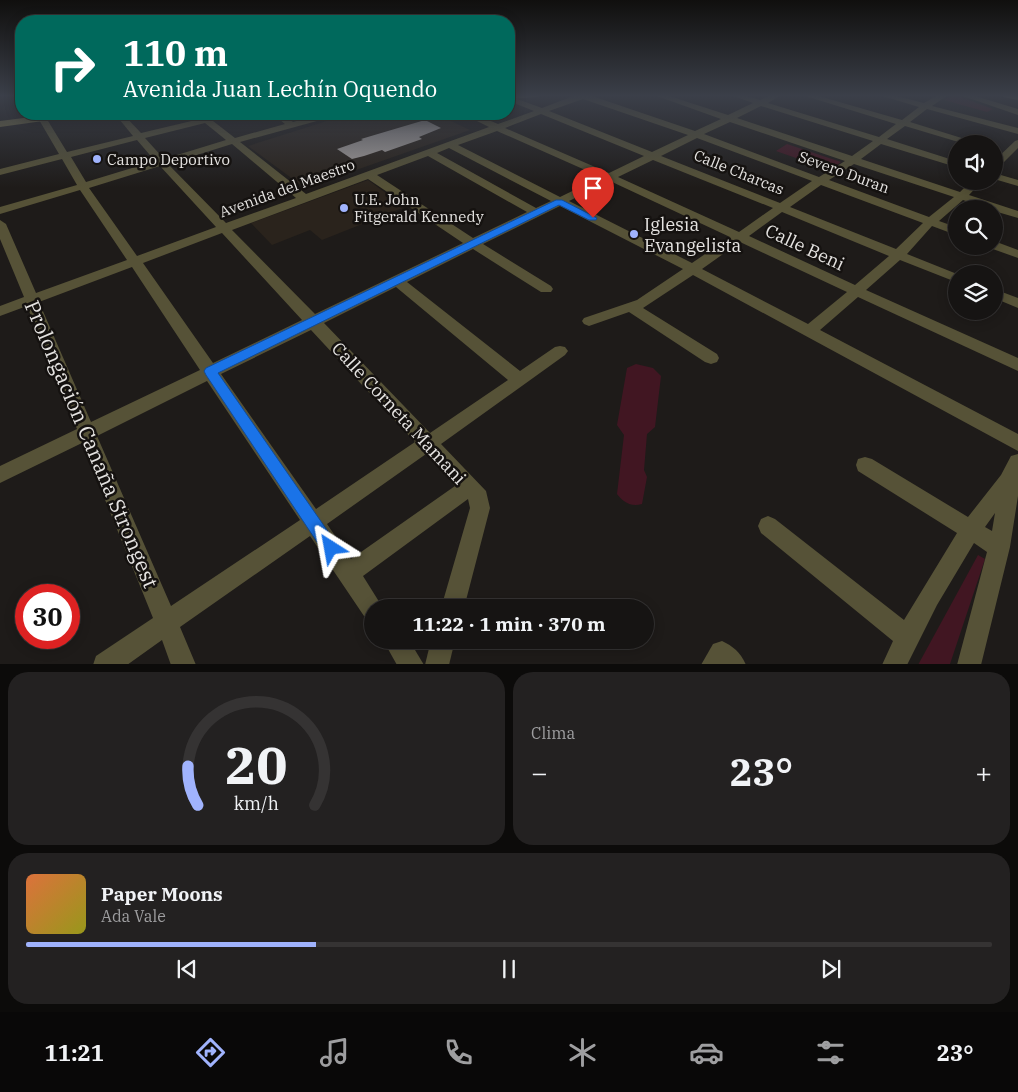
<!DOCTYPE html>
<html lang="es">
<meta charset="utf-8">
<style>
:root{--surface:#161413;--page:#232121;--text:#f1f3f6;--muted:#9e9ea0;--line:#353333;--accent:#a0b3fd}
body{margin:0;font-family:"IBM Plex Serif",serif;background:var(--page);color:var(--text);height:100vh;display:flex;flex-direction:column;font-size:19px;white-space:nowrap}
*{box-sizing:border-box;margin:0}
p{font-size:16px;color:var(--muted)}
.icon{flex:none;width:28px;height:28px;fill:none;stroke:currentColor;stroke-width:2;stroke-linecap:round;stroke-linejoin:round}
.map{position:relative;height:664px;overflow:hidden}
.panel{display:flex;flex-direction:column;gap:8px;padding:8px;background:#0c0b0a;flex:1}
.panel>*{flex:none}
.banner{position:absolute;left:15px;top:15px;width:500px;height:105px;border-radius:20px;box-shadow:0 2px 12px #0003,0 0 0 1px var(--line);background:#00695c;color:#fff;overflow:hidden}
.tools{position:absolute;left:948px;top:135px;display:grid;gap:10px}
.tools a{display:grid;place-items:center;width:55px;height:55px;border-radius:50%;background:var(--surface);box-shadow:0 2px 12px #0003,0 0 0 1px var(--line);font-size:25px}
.speed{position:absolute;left:15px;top:584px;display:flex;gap:10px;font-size:25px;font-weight:700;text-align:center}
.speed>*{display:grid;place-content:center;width:65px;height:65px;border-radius:50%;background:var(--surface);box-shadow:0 2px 12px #0003,0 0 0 1px var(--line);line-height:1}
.speed .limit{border:8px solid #d22;background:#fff;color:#111}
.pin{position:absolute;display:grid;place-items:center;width:42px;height:42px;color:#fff;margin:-51px -21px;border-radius:50% 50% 50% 0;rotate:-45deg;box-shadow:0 0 5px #0007}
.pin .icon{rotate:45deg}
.me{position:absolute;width:55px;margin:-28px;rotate:326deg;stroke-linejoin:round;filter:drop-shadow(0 0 4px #0008)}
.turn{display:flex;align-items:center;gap:18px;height:105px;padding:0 25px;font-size:22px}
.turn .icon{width:65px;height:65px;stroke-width:2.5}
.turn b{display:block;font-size:35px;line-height:42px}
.big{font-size:38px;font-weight:700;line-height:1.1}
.panel .widget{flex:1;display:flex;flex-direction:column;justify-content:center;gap:8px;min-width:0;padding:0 18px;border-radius:20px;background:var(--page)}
.panel .dial{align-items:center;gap:0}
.dial svg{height:130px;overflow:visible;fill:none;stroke:var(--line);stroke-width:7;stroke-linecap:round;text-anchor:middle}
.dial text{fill:var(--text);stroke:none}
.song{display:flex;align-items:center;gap:15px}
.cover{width:60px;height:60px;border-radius:8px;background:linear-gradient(135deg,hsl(20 70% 55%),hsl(60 70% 35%))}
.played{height:5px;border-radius:2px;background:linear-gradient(90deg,var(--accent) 30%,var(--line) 30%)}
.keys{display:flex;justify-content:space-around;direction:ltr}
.heat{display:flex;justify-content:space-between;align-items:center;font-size:28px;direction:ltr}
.panel .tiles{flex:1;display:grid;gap:8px;grid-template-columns:1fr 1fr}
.widget:last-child{grid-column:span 2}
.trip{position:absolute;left:364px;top:599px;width:290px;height:50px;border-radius:25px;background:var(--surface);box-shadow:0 2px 12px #0003,0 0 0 1px var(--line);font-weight:700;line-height:50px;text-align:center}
.dock{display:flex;height:80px;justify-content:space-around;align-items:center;background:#090808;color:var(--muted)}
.dock .icon{width:35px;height:35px}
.dock .selected{color:var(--accent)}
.dock b{font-size:22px;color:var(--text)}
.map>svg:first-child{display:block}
.built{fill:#2a231c}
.green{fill:#411622}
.building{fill:#a7a2a0}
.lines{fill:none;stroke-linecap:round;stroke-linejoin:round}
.street{fill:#565237;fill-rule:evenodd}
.secondary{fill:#787145;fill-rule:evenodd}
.route{fill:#1a73e8;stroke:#114b97}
.poi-dot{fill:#a0b3fd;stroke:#151210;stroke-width:2}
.labels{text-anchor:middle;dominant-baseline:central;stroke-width:5;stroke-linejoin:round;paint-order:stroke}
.far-poi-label{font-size:15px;fill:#e5e3e1;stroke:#151210;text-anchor:start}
.far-street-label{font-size:15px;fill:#e5e3e1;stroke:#151210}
.poi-label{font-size:18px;fill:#e5e3e1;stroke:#151210;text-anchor:start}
.street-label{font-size:18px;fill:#e5e3e1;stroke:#151210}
.near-street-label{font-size:21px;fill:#e5e3e1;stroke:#151210}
</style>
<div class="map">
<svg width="1018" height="665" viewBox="0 0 1018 665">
<rect width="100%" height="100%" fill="#1e1b19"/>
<g class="built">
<path d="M349,114H436L470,130L305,188L248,146Z"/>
<path d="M368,180L405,207L322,240L310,230L272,245L251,223Z"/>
</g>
<g class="green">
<path d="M952,95H955L993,109L987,112L944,100Z"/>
<path d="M787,144L841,162L830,170L776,151Z"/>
<path d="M636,364L653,368L661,376L655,427L647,434L644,470L647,477L642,504C631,507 624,503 617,494L624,435L617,425L627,368Z"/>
<path d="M978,555L985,559L950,664L918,665Z"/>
</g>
<path class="building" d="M425,120L441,128L419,137L422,139L385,152L382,150L364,156L352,159L337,149L363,140L361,139Z"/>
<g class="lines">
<g class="street">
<path d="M576,95H589L695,131L721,119L654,95H666L728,115L753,103L731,95H743L760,100L771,95H781L768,103L879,137L896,124L802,95H815L902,120L919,107L879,95H892L924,103L938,95H948L932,106L1018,128V134L927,109L910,122L981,144H965L905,126L887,139L956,161V167L881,144L861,159L960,192L971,181H982L969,195L1018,211V218L994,211V209H988L963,200L939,221L956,227V235L932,226L907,254L957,274L956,282L900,260L866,290L1018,358V371L858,297L820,330L1018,434V451L693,275L643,308L717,354L719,358L717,362L711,364L705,362L629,312L589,326L584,324L582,321L584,318L637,300L683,269L560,206L483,244L551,286L553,289L551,292H541L473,249L407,282L520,371L555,347L560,346L565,347L568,351L565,355L441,444L486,491L490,508L464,608H441L470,508L468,499L363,576L383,608H372V619L364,616L310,536L180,627L196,665H171L162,640L127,665H93L96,656L153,618L82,443L0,483V466L77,429L27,306L0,316V306L24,297L0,239V220L6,224L36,293L127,260L80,190L0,214V207L77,185L62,159L0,175V169L59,154L38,118L39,116H45L67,152L133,136L115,114H123L141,133L200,119L198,114H205L208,117L220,114H233L232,116L213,121L235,138L285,124L273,114H282L293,122L323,114H336L335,116L240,142L306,194L489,127L463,114H474L498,124L534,111L509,101V96L542,108ZM583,99L688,135L652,152L549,111ZM761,106L873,141L852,156L737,118ZM541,114L644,156L609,173L505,128ZM730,122L845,161L819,177L704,134ZM205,123L226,140L164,159L145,138ZM497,131L601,177L560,197L458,145ZM697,138L812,181L780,203L661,156ZM137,140L155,161L86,182L71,157ZM232,144L296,198L226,223L168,164ZM449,148L551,201L536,208L437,153ZM428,156L527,212L473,238L377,175ZM653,160L773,208L739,232L618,177ZM854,164L954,197L929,217L829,180ZM160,166L216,227L137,256L89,188ZM368,179L463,243L315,314L232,230ZM610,181L730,237L692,263L569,201ZM821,185L923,223L896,249L790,207ZM782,212L889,256L855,285L749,236ZM222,233L302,320L213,363L143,263ZM740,242L847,292L808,324L702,269ZM132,267L200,370L91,422L39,302ZM396,287L508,380L430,433L324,323ZM311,330L415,442L316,509L221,374ZM207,381L300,520L171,606L97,436ZM426,454L455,486L351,559L327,524Z"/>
<path d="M960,95H972L1018,109V115Z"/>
<path d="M1018,140V148L998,168L994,169V161L1015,141Z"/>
<path d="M994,173L1018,180V186L994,179Z"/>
<path d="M994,241L1018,250V258L990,248L989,246H994Z"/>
<path d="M994,289L1018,298V308L994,298Z"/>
<path d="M1018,454V496L1010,547L981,665H957L987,552L974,543L937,605L907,665H882L893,641L761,533L758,526L761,519L768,516L775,519L904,620L957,533L858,471L856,465L858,459L865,457L872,459L968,517L1001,475L1011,456ZM995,513L992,531L985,527Z"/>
<path d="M383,640H409L424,665H397Z"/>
<path d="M431,640H455L449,665H425Z"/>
<path d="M722,641C733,646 741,653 746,665H701L713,644Z"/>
</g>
<g class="secondary">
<path d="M509,95H541L537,97L509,99Z"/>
<path d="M1002,95L1018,96V100L1003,97Z"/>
<path d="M55,114H76L72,117L0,127V121Z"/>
</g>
</g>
<linearGradient id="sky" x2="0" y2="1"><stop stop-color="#100f0e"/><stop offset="0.51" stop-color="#3b3f49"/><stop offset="1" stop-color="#3b3f49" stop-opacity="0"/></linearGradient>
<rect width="1018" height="188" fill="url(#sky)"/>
<path class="route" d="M556,200H562L597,218L596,220H589L559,205L218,373L336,543L339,548L336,554L331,556L325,554L206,375L204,371L206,368Z"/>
<g class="poi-dot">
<circle cx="97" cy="159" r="5"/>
<circle cx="344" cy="208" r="5"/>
<circle cx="634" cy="234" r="5"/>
</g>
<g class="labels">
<g class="far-poi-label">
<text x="107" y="159">Campo Deportivo</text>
<text x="354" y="199">U.E. John<tspan x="354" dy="17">Fitgerald Kennedy</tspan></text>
</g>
<g class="far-street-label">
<text transform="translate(739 172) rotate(22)">Calle Charcas</text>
<text transform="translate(844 172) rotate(20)">Severo Duran</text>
<text transform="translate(287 188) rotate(-20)">Avenida del Maestro</text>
</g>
<g class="poi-label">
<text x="644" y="224">Iglesia<tspan x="644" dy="21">Evangelista</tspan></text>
</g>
<g class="street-label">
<text transform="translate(805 247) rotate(25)">Calle Beni</text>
<text transform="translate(399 413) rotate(47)">Calle Corneta Mamani</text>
</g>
<g class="near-street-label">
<text transform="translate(92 444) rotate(67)">Prolongación Canaña Strongest</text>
</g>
</g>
</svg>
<div class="tools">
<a><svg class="icon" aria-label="sound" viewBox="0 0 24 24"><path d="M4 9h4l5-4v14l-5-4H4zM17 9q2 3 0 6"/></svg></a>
<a><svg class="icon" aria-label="search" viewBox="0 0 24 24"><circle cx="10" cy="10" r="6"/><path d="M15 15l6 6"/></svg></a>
<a><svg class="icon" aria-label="layers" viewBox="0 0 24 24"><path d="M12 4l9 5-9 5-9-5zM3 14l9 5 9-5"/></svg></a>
</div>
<div class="speed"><div class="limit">30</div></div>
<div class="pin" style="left:593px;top:218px;background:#d93025"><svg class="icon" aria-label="arrive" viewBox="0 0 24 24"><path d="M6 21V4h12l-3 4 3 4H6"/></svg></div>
<svg class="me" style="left:331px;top:548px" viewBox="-20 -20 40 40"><path d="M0-17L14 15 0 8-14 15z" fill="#1a73e8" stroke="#fff" stroke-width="4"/></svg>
<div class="trip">11:22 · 1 min · 370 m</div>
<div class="banner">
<div class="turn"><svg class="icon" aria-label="right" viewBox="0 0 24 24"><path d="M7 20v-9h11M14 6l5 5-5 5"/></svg><div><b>110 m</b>Avenida Juan Lechín Oquendo</div></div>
</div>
</div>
<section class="panel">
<div class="tiles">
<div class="widget dial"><svg viewBox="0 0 100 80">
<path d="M14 69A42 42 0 1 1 86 69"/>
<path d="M14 69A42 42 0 0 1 8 45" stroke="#a0b3fd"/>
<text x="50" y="56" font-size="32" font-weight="700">20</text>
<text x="50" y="72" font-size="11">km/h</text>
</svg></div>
<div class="widget"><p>Clima</p>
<div class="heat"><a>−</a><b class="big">23°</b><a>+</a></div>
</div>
<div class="widget">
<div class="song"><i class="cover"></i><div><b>Paper Moons</b><p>Ada Vale</p></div></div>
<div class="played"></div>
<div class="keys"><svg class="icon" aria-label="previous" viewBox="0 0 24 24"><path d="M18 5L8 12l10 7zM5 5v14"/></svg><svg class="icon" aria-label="pause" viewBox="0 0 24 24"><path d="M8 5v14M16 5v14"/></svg><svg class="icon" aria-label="next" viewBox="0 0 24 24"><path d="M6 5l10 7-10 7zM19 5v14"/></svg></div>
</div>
</div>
</section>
<nav class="dock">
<b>11:21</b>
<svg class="icon selected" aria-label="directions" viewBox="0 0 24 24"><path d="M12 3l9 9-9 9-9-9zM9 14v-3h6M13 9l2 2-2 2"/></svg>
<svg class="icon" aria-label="music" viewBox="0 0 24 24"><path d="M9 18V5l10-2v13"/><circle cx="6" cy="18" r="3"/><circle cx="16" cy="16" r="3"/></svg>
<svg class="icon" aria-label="phone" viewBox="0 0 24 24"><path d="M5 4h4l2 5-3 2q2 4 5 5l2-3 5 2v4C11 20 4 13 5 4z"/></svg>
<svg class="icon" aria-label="climate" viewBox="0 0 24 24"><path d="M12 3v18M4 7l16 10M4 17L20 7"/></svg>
<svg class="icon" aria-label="car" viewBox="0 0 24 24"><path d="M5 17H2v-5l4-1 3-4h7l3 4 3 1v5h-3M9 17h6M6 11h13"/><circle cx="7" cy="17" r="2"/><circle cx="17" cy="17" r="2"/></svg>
<svg class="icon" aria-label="filters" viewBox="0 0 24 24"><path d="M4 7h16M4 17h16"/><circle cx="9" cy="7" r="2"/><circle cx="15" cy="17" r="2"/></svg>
<b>23°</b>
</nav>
